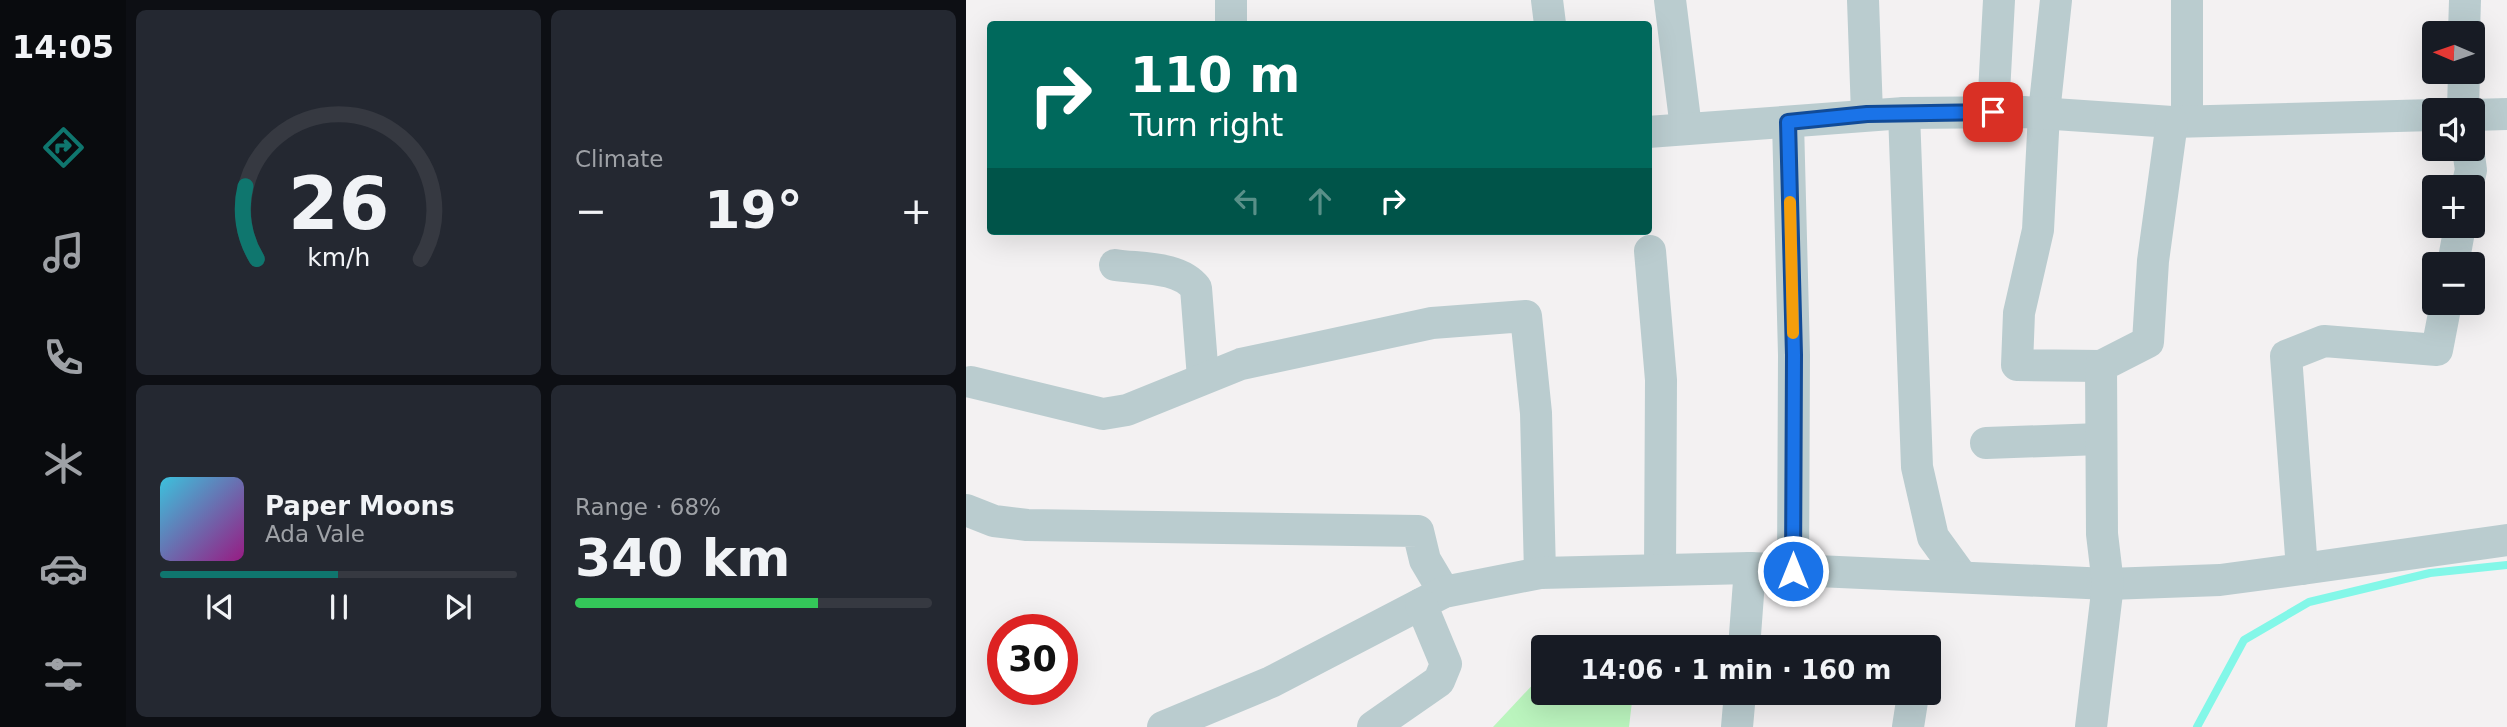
<!DOCTYPE html>
<meta charset="utf-8">
<style>
:root{--surface:#171b24;--page:#242831;--text:#f1f3f6;--muted:#9ea1a6;--line:#363941;--accent:#0f766e}
body{margin:0;font-family:"DejaVu Sans",sans-serif;background:var(--page);color:var(--text);height:100vh;display:flex;flex-direction:column;font-size:26px;white-space:nowrap}
*{box-sizing:border-box;margin:0}
p{font-size:23px;color:var(--muted)}
.icon{flex:none;width:38px;height:38px;fill:none;stroke:currentColor;stroke-width:2;stroke-linecap:round;stroke-linejoin:round}
.map{position:relative;flex:1;overflow:hidden}
.details{display:flex;flex-direction:column;gap:10px;padding:10px;background:#0d0f14;width:840px}
.details>*{flex:none}
.banner{position:absolute;left:21px;top:21px;width:665px;height:214px;border-radius:7px;box-shadow:0 7px 28px #0002;background:#00695c;color:#fff;overflow:hidden}
.needle{width:46px;rotate:272deg}
.tools{position:absolute;left:1456px;top:21px;display:grid;gap:14px}
.tools a{display:grid;place-items:center;width:63px;height:63px;border-radius:7px;background:var(--surface);box-shadow:0 7px 28px #0002;font-size:35px}
.speed{position:absolute;left:21px;top:614px;display:flex;gap:14px;font-size:35px;font-weight:700;text-align:center}
.speed>*{display:grid;place-content:center;width:91px;height:91px;border-radius:50%;background:var(--surface);box-shadow:0 7px 28px #0002;line-height:1}
.speed .limit{border:10px solid #d22;background:#fff;color:#111}
.pin{position:absolute;display:grid;place-items:center;width:60px;height:60px;color:#fff;margin:-30px;border-radius:14px;box-shadow:0 4px 10px #0006}
.me{position:absolute;width:77px;margin:-38px;rotate:0deg;stroke-linejoin:round;filter:drop-shadow(0 0 5px #0008)}
.turn{display:flex;align-items:center;gap:24px;height:147px;padding:0 28px;font-size:32px}
.turn .icon{width:91px;height:91px;stroke-width:2.5}
.turn b{display:block;font-size:49px;line-height:60px}
.lanes{display:flex;align-items:center;height:66px;padding:0 28px;background:#0003;justify-content:center;gap:35px;direction:ltr}
.lanes .off{opacity:.35}
.big{font-size:52px;font-weight:700;line-height:1.1}
.details .card{flex:1;display:flex;flex-direction:column;justify-content:center;gap:10px;min-width:0;padding:0 24px;border-radius:10px;background:var(--page)}
.details .dial{align-items:center;gap:0}
.dial svg{height:182px;overflow:visible;fill:none;stroke:var(--line);stroke-width:7;stroke-linecap:round;text-anchor:middle}
.dial text{fill:var(--text);stroke:none}
.song{display:flex;align-items:center;gap:21px}
.cover{width:84px;height:84px;border-radius:10px;background:linear-gradient(135deg,hsl(190 70% 55%),hsl(310 70% 35%))}
.played{height:7px;border-radius:4px;background:linear-gradient(90deg,var(--accent) 50%,var(--line) 50%)}
.keys{display:flex;justify-content:space-around;direction:ltr}
.heat{display:flex;justify-content:space-between;align-items:center;font-size:38px;direction:ltr}
.charge{height:10px;border-radius:5px;background:linear-gradient(90deg,#34c759 68%,var(--line) 0)}
.details .tiles{flex:1;display:grid;gap:10px;grid-template-columns:repeat(2,1fr)}
.trip{position:absolute;left:565px;top:635px;width:410px;height:70px;border-radius:7px;background:var(--surface);box-shadow:0 7px 28px #0002;font-weight:700;line-height:70px;text-align:center}
main{display:flex;flex:1;min-height:0}
.tab-bar{display:flex;flex-direction:column;width:126px;justify-content:space-around;align-items:center;background:#090b0e;color:var(--muted)}
.tab-bar .icon{width:49px;height:49px}
.tab-bar .active{color:var(--accent)}
.tab-bar b{font-size:32px;color:var(--text)}
.map>svg:first-child{display:block}
.green{fill:#bbf5be}
.lines{fill:none;stroke-linecap:round;stroke-linejoin:round}
.stream{stroke:#83f7e8;stroke-width:8}
.minor{stroke:#bacccf;stroke-width:32}
.route-casing{stroke:#114b97;stroke-width:18}
.route{stroke:#1a73e8;stroke-width:12}
.slow{stroke:#f59e0b;stroke-width:12}
</style>
<main>
<nav class="tab-bar">
<b>14:05</b>
<svg class="icon active" aria-label="directions" viewBox="0 0 24 24"><path d="M12 3l9 9-9 9-9-9zM9 14v-3h6M13 9l2 2-2 2"/></svg>
<svg class="icon" aria-label="music" viewBox="0 0 24 24"><path d="M9 18V5l10-2v13"/><circle cx="6" cy="18" r="3"/><circle cx="16" cy="16" r="3"/></svg>
<svg class="icon" aria-label="phone" viewBox="0 0 24 24"><path d="M5 4h4l2 5-3 2q2 4 5 5l2-3 5 2v4C11 20 4 13 5 4z"/></svg>
<svg class="icon" aria-label="climate" viewBox="0 0 24 24"><path d="M12 3v18M4 7l16 10M4 17L20 7"/></svg>
<svg class="icon" aria-label="car" viewBox="0 0 24 24"><path d="M5 17H2v-5l4-1 3-4h7l3 4 3 1v5h-3M9 17h6M6 11h13"/><circle cx="7" cy="17" r="2"/><circle cx="17" cy="17" r="2"/></svg>
<svg class="icon" aria-label="filters" viewBox="0 0 24 24"><path d="M4 7h16M4 17h16"/><circle cx="9" cy="7" r="2"/><circle cx="15" cy="17" r="2"/></svg>
</nav>
<section class="details">
<div class="tiles">
<div class="card dial"><svg viewBox="0 0 100 80">
<path d="M14 69A42 42 0 1 1 86 69"/>
<path d="M14 69A42 42 0 0 1 9 37" stroke="#0f766e"/>
<text x="50" y="56" font-size="32" font-weight="700">26</text>
<text x="50" y="72" font-size="11">km/h</text>
</svg></div>
<div class="card"><p>Climate</p>
<div class="heat"><a>−</a><b class="big">19°</b><a>+</a></div>
</div>
<div class="card">
<div class="song"><i class="cover"></i><div><b>Paper Moons</b><p>Ada Vale</p></div></div>
<div class="played"></div>
<div class="keys"><svg class="icon" aria-label="previous" viewBox="0 0 24 24"><path d="M18 5L8 12l10 7zM5 5v14"/></svg><svg class="icon" aria-label="pause" viewBox="0 0 24 24"><path d="M8 5v14M16 5v14"/></svg><svg class="icon" aria-label="next" viewBox="0 0 24 24"><path d="M6 5l10 7-10 7zM19 5v14"/></svg></div>
</div>
<div class="card"><p>Range · 68%</p><b class="big">340 km</b><div class="charge"></div></div>
</div>
</section>
<div class="map">
<svg width="1541" height="727" viewBox="0 0 1541 727">
<rect width="100%" height="100%" fill="#f3f1f2"/>
<path class="green" d="M572,679H577L578,693H667L663,727H527Z"/>
<g class="lines">
<path class="stream" d="M1231,727L1278,640L1343,602L1464,573L1541,565"/>
<g class="minor">
<path d="M581,0L584,24"/>
<path d="M704,0L720,128"/>
<path d="M897,0L901,114"/>
<path d="M1090,0L1078,113L1072,230L1053,313L1051,365L1135,366"/>
<path d="M265,24V0"/>
<path d="M1498,33L1499,0"/>
<path d="M1497,110L1498,72"/>
<path d="M1027,112L1033,0"/>
<path d="M938,113L951,467L967,537L996,577"/>
<path d="M1507,115L1541,114"/>
<path d="M1221,121V0"/>
<path d="M822,122L828,355L827,571"/>
<path d="M682,132L938,113L1058,112L1206,122L1468,115"/>
<path d="M1501,187L1505,170L1502,149"/>
<path d="M684,251L695,380L694,570"/>
<path d="M1487,264L1494,226"/>
<path d="M149,265C175,269 213,266 230,288L237,378"/>
<path d="M5,382L137,414L161,410L275,364L466,323L560,316L570,413L574,573"/>
<path d="M1020,443L1134,439"/>
<path d="M0,510L28,521L61,525L452,531L459,560L478,592"/>
<path d="M1336,569L1541,540"/>
<path d="M778,648L784,568"/>
<path d="M197,727L305,682L478,592L574,573L784,568L1142,584L1254,580L1336,569L1320,356L1358,341L1471,350L1480,303"/>
<path d="M407,727L473,681L480,664L455,604"/>
<path d="M771,727L774,693"/>
<path d="M942,727L947,695"/>
<path d="M1125,727L1142,584L1136,534L1135,366L1182,342L1187,261L1206,122"/>
</g>
</g>
<g class="lines">
<g class="route-casing">
<path id="route" d="M827,571L828,355L822,122L901,114L1027,112"/>
</g>
<use href="#route" class="route"/>
<path class="slow" d="M824,202L827,333"/>
</g>
</svg>
<div class="tools">
<a><svg class="needle" viewBox="-14 -14 28 28"><path d="M0-13l5 13h-10z" fill="#e53935"/><path d="M0 13l5-13h-10z" fill="#9ea1a6"/></svg></a>
<a><svg class="icon" aria-label="sound" viewBox="0 0 24 24"><path d="M4 9h4l5-4v14l-5-4H4zM17 9q2 3 0 6"/></svg></a>
<a>+</a>
<a>−</a>
</div>
<div class="speed"><div class="limit">30</div></div>
<div class="pin" style="left:1027px;top:112px;background:#d93025"><svg class="icon" aria-label="arrive" viewBox="0 0 24 24"><path d="M6 21V4h12l-3 4 3 4H6"/></svg></div>
<svg class="me" style="left:827px;top:571px" viewBox="-20 -20 40 40"><circle r="17" fill="#1a73e8" stroke="#fff" stroke-width="3"/><path d="M0-11L8 9 0 5-8 9z" fill="#fff"/></svg>
<div class="trip">14:06 · 1 min · 160 m</div>
<div class="banner">
<div class="turn"><svg class="icon" aria-label="right" viewBox="0 0 24 24"><path d="M7 20v-9h11M14 6l5 5-5 5"/></svg><div><b>110 m</b>Turn right</div></div>
<div class="lanes"><svg class="icon off" aria-label="left" viewBox="0 0 24 24"><path d="M17 20v-9H6M10 6l-5 5 5 5"/></svg><svg class="icon off" aria-label="ahead" viewBox="0 0 24 24"><path d="M12 20V5M6 11l6-6 6 6"/></svg><svg class="icon" aria-label="right" viewBox="0 0 24 24"><path d="M7 20v-9h11M14 6l5 5-5 5"/></svg></div>
</div>
</div>
</main>
